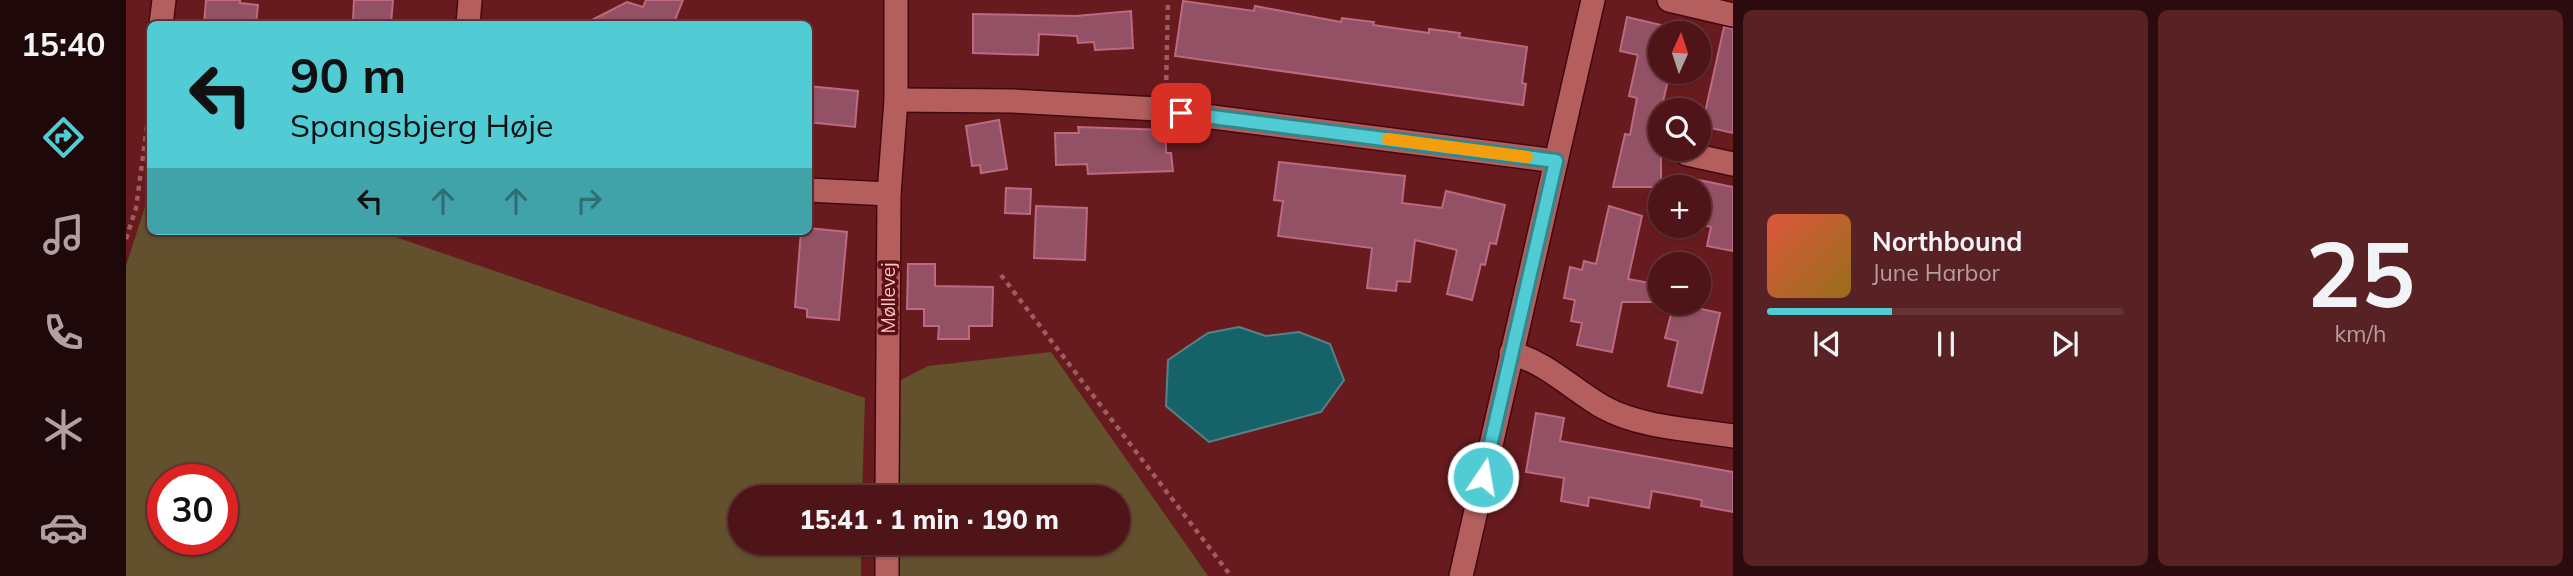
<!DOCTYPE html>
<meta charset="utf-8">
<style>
:root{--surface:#4e1417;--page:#582124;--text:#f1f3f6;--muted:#b39ea1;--line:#653336;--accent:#51ccd5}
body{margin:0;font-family:Mulish,sans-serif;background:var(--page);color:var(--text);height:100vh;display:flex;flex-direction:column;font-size:26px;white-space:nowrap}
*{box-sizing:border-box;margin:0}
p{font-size:23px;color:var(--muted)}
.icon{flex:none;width:38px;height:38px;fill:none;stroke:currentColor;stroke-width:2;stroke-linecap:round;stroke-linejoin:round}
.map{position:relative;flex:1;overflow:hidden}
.drawer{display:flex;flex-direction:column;gap:10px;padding:10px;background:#2b0b0d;width:840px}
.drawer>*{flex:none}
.hud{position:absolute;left:21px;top:21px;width:665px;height:214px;border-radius:10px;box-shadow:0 2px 5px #0004,0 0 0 2px var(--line);background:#51ccd5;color:#111;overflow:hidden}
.needle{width:46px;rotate:3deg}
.fabs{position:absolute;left:1522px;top:21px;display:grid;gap:14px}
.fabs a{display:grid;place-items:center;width:63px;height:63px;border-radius:50%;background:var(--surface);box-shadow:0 2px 5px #0004,0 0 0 2px var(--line);font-size:35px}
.speed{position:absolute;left:21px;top:464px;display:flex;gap:14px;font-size:35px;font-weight:700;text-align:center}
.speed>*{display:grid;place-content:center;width:91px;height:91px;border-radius:50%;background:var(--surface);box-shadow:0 2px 5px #0004,0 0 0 2px var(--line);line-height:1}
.speed .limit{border:10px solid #d22;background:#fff;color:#111}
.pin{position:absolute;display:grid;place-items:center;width:60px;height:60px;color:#fff;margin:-30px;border-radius:14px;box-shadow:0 4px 10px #0006}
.me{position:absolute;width:77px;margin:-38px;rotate:12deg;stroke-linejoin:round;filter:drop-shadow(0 0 5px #0008)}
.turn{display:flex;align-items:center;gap:24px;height:147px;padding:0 28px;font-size:32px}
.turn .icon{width:91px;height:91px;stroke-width:2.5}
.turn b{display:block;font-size:49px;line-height:60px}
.lanes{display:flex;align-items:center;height:66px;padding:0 28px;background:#0003;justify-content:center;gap:35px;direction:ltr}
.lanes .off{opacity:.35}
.drawer .tile{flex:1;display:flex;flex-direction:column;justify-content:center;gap:10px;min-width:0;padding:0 24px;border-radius:10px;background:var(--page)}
.drawer .dial{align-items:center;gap:0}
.dial b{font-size:91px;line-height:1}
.song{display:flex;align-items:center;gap:21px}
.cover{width:84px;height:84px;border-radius:10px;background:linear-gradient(135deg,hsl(10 70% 55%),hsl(40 70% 35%))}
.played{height:7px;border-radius:4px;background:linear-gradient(90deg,var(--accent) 35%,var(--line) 35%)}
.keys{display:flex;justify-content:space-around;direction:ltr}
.drawer .tiles{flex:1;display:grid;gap:10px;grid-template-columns:repeat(2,1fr)}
.trip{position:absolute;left:602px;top:485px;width:402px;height:70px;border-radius:35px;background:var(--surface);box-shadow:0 2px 5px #0004,0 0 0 2px var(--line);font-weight:800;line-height:70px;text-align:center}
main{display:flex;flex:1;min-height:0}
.tabs{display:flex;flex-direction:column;width:126px;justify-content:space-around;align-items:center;background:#1f0809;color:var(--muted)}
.tabs .icon{width:49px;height:49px}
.tabs .current{color:var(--accent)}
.tabs b{font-size:32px;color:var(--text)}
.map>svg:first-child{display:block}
.green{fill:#63502d;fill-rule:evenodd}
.water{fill:#156369;stroke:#598184;stroke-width:2}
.building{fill:#925164;stroke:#bc6981;stroke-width:2}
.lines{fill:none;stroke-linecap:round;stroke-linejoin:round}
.street-casing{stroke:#43080d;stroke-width:26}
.path{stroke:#9f5d5e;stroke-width:4.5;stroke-dasharray:5 5;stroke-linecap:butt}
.street{stroke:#b45f5e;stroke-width:23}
.route-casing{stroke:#35858a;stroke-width:18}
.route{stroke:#51ccd5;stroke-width:12}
.slow{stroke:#f59e0b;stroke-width:12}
.labels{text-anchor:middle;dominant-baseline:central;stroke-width:7;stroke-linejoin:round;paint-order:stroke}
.street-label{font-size:19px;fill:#f7c7c4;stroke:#5c0e15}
</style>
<main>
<nav class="tabs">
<b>15:40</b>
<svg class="icon current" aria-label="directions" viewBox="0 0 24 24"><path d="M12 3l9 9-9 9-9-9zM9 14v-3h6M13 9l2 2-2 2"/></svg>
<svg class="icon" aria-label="music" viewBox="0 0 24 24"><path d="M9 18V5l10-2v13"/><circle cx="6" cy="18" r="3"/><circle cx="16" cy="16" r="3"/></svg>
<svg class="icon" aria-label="phone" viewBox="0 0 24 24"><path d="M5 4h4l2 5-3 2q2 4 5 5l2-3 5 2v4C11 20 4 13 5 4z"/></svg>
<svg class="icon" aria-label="climate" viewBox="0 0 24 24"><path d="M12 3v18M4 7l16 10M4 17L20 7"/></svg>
<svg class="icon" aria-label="car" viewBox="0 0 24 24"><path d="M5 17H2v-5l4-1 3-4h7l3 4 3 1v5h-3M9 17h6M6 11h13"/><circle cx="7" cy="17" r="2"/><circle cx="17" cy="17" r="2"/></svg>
</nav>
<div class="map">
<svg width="1607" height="576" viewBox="0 0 1607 576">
<rect width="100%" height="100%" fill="#681b1f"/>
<g class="green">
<path d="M24,191V231H252L739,398L736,497H614V542L735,543V576H0V266ZM37,480H96V539H37Z"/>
<path d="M925,352L1082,576H774L773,543L992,542V497H773L771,382L802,366Z"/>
</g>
<path class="water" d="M1113,327L1140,336L1173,332L1204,344L1218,380L1195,412L1083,442L1040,406L1042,360L1082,333Z"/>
<g class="building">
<path d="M80,0H114V3L132,5L130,24H78Z"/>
<path d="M228,0H267L265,23L227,20Z"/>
<path d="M520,0H557L549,20L556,24H458L501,2L517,7Z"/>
<path d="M1057,1L1128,11L1129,6L1215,22L1216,18L1248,22L1247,25L1303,33V29L1334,33L1333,37L1401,47L1396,83L1400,84L1397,105L1049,56Z"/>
<path d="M1005,11L1007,48L969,50L968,42L952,43L951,36L913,34L912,55L847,53V14L950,16Z"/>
<path d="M1501,17L1535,25V72H1544L1535,110V187H1487L1499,134L1504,135L1511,98L1503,96L1512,55L1494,51Z"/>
<path d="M1598,27L1607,29V133L1576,126Z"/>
<path d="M682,86L732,91L729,127L682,122Z"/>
<path d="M873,120L881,169L855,173L854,165L846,166L840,126Z"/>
<path d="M952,127L1040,130V153H1045L1047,171L962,174L961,164L930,165L929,133H953Z"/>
<path d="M1153,162L1279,176L1276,203L1316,208L1320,191L1379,205L1370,244L1364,243L1359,265L1355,264L1346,300L1321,294L1331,250L1289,240L1284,282L1271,281L1270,291L1241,288L1246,248L1152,236L1157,201L1148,200Z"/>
<path d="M1573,180L1607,187V251L1581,246L1585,227L1573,224Z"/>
<path d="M880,188L905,189L904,214L879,213Z"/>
<path d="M910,206L961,208L959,260L908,258Z"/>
<path d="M1483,206L1516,216L1502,279L1535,285V302H1496L1486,352L1451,345L1456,323L1445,321L1449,300L1438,298L1444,267L1456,270L1458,261L1470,264Z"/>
<path d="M682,228L721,232L713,320L681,317V309L669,307L675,231Z"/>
<path d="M782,264H809V286L867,287L866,326H843V339H812L813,326H798V309H781Z"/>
<path d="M1548,303L1594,313L1576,393L1542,386L1552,341L1539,338Z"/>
<path d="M1410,413L1438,418L1434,441L1607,472V512L1575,506L1576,500L1526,491L1523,508L1463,497L1462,506L1435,501L1438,478L1400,472Z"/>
</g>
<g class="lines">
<g class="street-casing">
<g id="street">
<path d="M1543,0L1607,15"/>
<path d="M35,24L38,0"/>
<path d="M342,24L344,0"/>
<path d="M770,100L887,101L1032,109"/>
<path d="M1055,113L1430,161"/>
<path d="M1561,154L1607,164"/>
<path d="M682,190L763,194"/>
<path d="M1385,353C1420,362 1446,389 1477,407C1515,428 1565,429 1607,436"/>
<path d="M761,497L763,194L770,100V0"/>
<path d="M761,576V542"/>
<path d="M1335,576L1467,0"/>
</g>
</g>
<g class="path">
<path d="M1040,90L1042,0"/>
<path d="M0,239L10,208L24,104"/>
<path d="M875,275L1105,576"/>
</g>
<use href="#street" class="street"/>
</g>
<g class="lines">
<g class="route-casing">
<path id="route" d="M1055,113L1430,161L1357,477"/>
</g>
<use href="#route" class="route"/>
<path class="slow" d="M1262,139L1401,157"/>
</g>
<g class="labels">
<g class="street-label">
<text transform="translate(762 298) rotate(-90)">Møllevej</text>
</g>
</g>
</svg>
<div class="fabs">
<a><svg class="needle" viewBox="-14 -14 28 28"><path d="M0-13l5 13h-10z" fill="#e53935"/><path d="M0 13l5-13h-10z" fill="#b39ea1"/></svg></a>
<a><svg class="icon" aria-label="search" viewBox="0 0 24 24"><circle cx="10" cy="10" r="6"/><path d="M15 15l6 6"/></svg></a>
<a>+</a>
<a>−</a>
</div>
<div class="speed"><div class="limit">30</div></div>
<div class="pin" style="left:1055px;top:113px;background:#d93025"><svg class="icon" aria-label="arrive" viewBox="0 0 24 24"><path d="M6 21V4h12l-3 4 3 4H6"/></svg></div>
<svg class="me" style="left:1357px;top:477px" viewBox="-20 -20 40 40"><circle r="17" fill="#51ccd5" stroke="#fff" stroke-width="3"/><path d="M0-11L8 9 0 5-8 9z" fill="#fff"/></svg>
<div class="trip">15:41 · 1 min · 190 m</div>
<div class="hud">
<div class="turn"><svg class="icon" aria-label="left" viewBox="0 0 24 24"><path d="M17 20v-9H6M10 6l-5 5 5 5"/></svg><div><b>90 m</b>Spangsbjerg Høje</div></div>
<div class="lanes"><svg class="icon" aria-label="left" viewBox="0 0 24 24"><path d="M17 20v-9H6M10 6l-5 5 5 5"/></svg><svg class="icon off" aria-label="ahead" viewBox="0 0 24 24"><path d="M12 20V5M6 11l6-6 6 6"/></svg><svg class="icon off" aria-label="ahead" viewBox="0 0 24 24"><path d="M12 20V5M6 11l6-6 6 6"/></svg><svg class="icon off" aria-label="right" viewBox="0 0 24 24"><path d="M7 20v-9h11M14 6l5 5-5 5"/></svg></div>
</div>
</div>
<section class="drawer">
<div class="tiles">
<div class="tile">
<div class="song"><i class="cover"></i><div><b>Northbound</b><p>June Harbor</p></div></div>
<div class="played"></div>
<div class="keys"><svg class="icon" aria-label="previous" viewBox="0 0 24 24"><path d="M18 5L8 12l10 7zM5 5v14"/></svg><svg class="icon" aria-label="pause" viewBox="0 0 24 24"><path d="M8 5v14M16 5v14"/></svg><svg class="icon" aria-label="next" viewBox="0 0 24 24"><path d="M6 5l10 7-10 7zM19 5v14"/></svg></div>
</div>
<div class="tile dial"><b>25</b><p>km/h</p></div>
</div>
</section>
</main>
